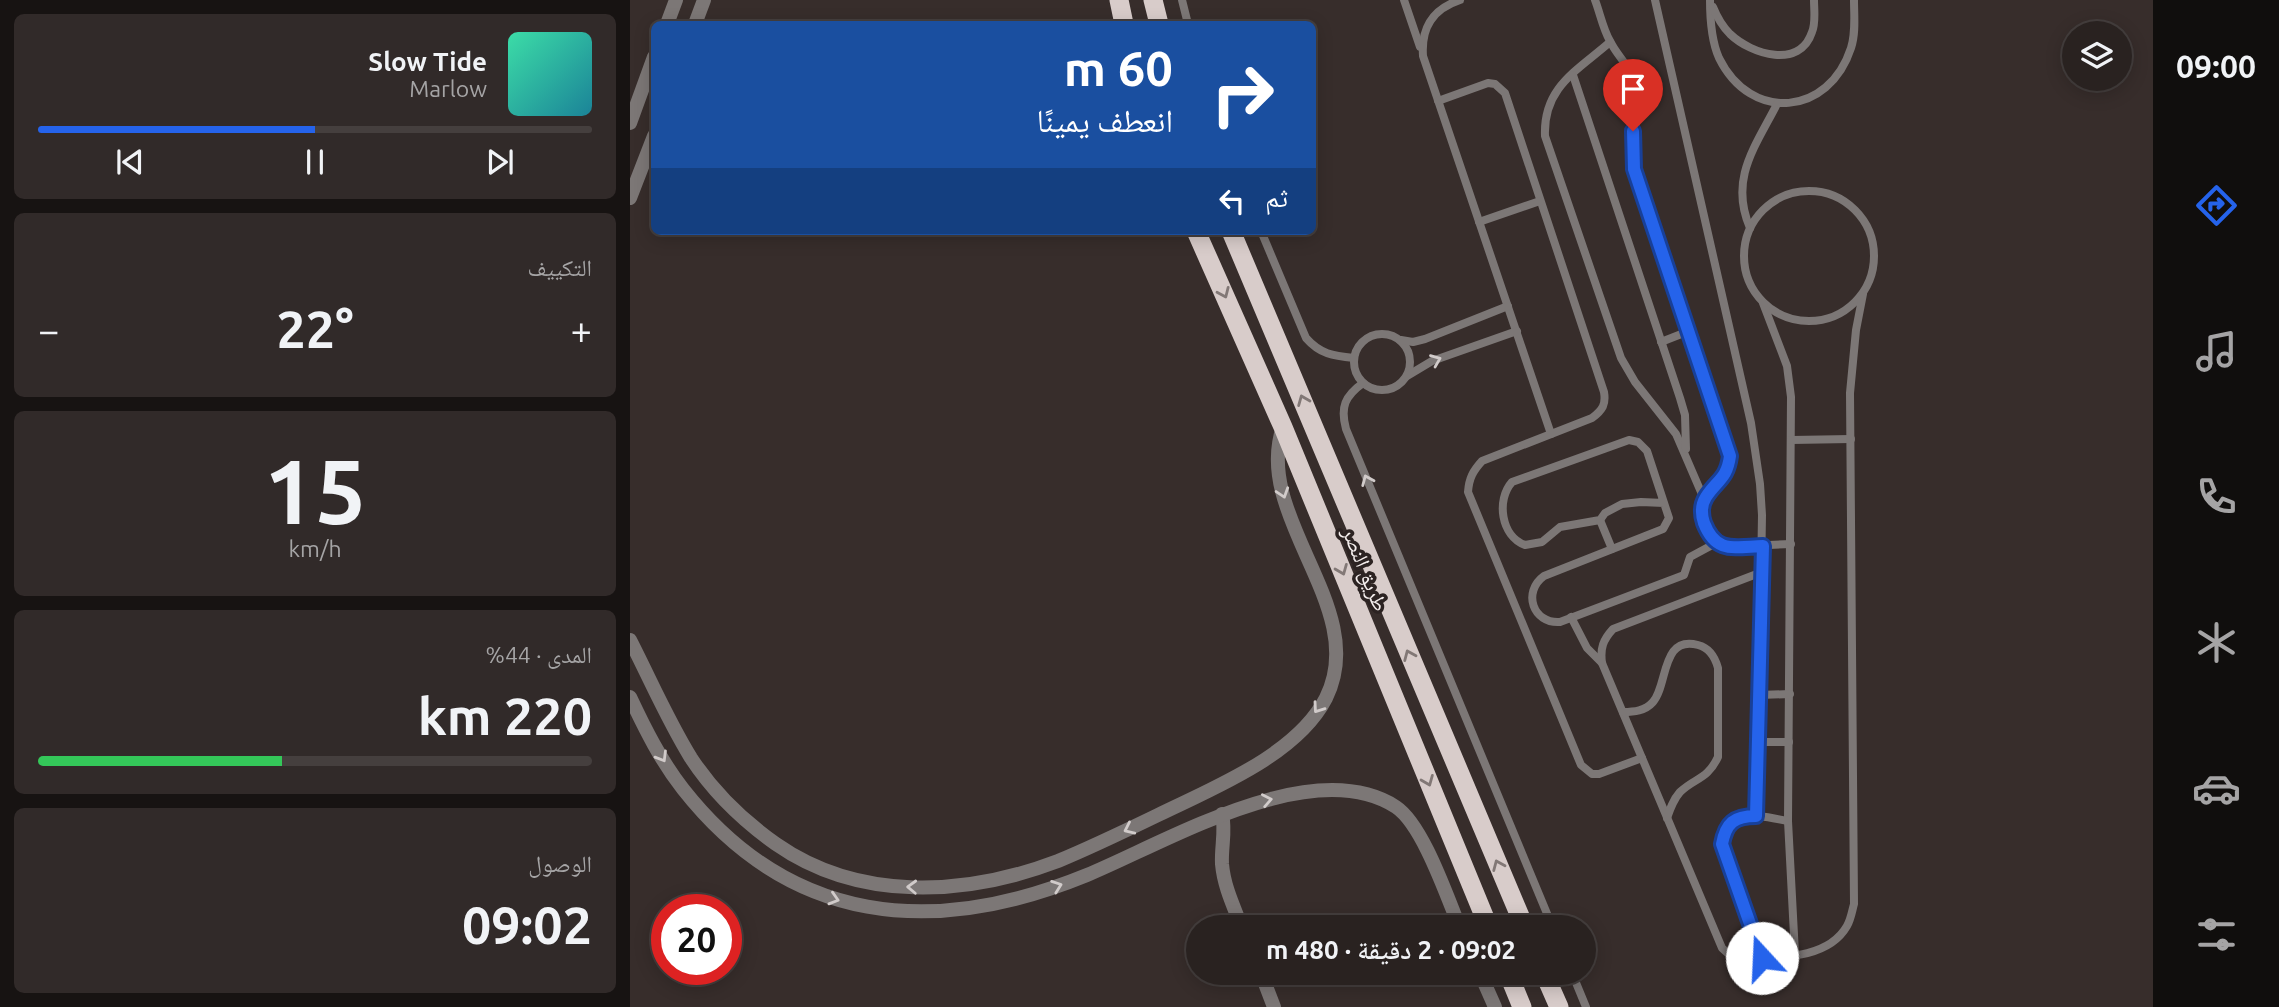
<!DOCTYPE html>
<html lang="ar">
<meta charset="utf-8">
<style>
:root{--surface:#292220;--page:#312a29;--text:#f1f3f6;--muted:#a5a4a5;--line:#453f3e;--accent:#2563eb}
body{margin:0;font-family:Ubuntu,"Noto Naskh Arabic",sans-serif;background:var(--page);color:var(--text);direction:rtl;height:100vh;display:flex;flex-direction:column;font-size:26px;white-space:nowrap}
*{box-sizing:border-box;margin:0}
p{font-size:23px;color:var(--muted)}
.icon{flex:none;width:38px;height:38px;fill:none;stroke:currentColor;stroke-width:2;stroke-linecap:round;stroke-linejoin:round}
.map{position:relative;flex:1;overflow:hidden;direction:ltr}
.sheet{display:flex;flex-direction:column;gap:14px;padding:14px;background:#171312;width:630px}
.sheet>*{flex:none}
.guide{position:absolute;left:21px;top:21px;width:665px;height:214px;border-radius:10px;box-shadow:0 4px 18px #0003,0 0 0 2px var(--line);direction:rtl;background:#1a4fa0;color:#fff;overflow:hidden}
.controls{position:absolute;left:1432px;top:21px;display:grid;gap:14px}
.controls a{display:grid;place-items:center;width:70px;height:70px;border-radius:50%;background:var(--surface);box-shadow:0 4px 18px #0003,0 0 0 2px var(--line);font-size:35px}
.speed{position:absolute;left:21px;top:894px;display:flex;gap:14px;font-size:35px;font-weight:700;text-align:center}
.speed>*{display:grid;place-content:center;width:91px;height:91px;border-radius:50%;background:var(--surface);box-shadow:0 4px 18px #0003,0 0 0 2px var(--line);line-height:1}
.speed .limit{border:10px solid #d22;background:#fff;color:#111}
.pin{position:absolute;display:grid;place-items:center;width:60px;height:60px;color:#fff;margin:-72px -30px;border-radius:50% 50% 50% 0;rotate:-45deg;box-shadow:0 0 7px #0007}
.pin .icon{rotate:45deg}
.me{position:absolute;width:77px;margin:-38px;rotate:340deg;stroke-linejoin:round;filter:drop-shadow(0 0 5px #0008)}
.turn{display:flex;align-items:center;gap:24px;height:147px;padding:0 28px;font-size:32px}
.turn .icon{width:91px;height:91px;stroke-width:2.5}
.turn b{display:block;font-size:49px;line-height:60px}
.then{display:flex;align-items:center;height:66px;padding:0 28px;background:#0003;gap:14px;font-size:26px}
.big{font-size:52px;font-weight:600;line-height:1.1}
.sheet .card{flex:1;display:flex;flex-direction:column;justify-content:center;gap:10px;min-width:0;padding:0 24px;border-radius:10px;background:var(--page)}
.sheet .dial{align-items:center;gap:0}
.dial b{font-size:91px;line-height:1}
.song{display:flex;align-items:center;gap:21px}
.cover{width:84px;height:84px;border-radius:10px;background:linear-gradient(135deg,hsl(160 70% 55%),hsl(190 70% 35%))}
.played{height:7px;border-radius:4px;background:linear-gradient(90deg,var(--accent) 50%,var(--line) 50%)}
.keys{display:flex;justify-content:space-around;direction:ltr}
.heat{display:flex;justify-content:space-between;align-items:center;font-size:38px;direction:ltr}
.charge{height:10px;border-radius:5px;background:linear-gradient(90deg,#34c759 44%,var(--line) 0)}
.trip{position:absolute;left:556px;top:915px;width:410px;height:70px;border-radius:35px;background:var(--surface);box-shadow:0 4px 18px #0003,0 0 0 2px var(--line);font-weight:600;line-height:70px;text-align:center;direction:rtl}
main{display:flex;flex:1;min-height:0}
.tabs{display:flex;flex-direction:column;width:126px;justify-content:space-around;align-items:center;background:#100e0d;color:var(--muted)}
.tabs .icon{width:49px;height:49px}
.tabs .active{color:var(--accent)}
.tabs b{font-size:32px;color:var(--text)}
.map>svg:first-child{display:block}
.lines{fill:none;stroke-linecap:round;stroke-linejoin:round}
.service{stroke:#7c7776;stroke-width:8}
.minor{stroke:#7c7776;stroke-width:14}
.tertiary{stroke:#7c7776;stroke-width:14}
.trunk{stroke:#d8ccca;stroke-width:19}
.oneway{stroke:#827876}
.oneway2{stroke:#d1cbca}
.route-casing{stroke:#184099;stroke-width:18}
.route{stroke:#2563eb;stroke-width:12}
.labels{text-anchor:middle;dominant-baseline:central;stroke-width:7;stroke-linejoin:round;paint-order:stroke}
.street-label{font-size:21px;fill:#f5efee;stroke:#2c2322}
</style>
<main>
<nav class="tabs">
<b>09:00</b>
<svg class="icon active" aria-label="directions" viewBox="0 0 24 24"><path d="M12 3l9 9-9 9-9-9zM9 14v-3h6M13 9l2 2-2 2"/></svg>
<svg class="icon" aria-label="music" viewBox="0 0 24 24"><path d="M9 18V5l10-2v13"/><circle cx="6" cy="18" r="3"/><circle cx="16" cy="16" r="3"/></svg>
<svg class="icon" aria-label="phone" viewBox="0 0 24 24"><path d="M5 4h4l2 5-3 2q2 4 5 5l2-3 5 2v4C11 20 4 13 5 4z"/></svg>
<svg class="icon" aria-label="climate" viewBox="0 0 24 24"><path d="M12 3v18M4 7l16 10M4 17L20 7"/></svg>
<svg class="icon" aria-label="car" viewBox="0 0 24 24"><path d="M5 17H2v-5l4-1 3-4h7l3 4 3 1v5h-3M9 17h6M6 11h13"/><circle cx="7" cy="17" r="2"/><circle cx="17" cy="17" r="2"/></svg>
<svg class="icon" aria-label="filters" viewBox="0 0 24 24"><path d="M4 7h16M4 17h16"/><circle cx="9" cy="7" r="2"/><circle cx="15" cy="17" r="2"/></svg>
</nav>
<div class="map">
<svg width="1523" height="1007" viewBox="0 0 1523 1007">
<rect width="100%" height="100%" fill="#372d2b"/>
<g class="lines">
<g class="service">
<path d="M552,0L558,24"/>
<path d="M774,0L790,47"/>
<path d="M830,0C803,9 791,27 793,56L921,434"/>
<path d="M965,0C970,13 973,29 980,41C987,56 999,64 1004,83C1011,110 1001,140 1005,169L1100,456C1096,490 1061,492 1075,526C1080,537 1084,542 1094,547L1161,544"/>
<path d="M1025,0L1121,423L1130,484L1132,515L1127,816"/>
<path d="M1080,0C1080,19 1081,40 1089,58C1121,123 1199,116 1221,48C1226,33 1224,16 1224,0"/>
<path d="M1083,7C1087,17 1093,27 1100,34C1122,55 1170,69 1182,32C1186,23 1184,10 1184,0"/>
<path d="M980,42C947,71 913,87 915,136L991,358L1005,382L1046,434L1074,499"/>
<path d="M943,75L1050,398L1055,415L1056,449"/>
<path d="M808,101L858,83L865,84L875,93L974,392C976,404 973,410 962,418L852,461C843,471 839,478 838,492L951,765L962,774H969L1012,758"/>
<circle cx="1179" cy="256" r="65"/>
<path d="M849,222L910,201"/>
<path d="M1120,228C1099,179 1125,147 1147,104"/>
<path d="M631,231L676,338C690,354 703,356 724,358"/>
<path d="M1133,303L1157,366L1161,397L1158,821L1165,954"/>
<circle cx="752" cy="362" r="28"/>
<path d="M771,340L783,342L795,339L878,306"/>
<path d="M1031,342L1059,331"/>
<path d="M777,376L802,361L887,331"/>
<path d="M733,383C715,396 710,407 716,429L923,928"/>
<path d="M1161,440L1221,439"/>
<path d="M1034,503L1011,502L992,504L975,513L970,520L930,527L912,542L895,545C871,536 866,500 882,482L999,440L1008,442L1017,451L1037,512L1039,518L1033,529L914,576C892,592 903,624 930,622L1054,575L1060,557L1086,543"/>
<path d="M970,520L982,549"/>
<path d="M1132,572L983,629C973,640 970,648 972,663L1092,948L1103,958L1110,959C1145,957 1197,961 1217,926C1221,919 1222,911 1224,904L1220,393L1226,330L1233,294"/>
<path d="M941,617L957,648L972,663"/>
<path d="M1129,695L1160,694"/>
<path d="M993,712C1004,712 1015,711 1023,702C1038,685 1031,635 1068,645C1080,648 1085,657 1088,668V757C1077,780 1066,777 1050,792C1043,800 1040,809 1037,818"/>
<path d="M1128,742H1159"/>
<path d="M1132,958L1092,844C1100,806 1129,816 1158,821"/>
<path d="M942,973L956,1007"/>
</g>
<g class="minor">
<path d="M592,814C596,831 591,847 592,864C594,887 604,907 612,928"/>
<path d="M631,973L644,1007"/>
</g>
<g class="tertiary">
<path d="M37,24L46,0"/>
<path d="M65,24L74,0"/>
<path d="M0,123L24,57"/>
<path d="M0,198L24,136"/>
<path d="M0,640C20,679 38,721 61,758C84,793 112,820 146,844C229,902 336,896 428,861C462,847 495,831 528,815C583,788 667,755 696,698C741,608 622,518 653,427"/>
<path d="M0,697C15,729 31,761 53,789C160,925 303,938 457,875C537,842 683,753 766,807C793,825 817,897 830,928"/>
<path d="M850,973L865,1007"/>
</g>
<g class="trunk">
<path d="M489,0L494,24"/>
<path d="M523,0L529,24"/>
<path d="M566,231L653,427L859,928"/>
<path d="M601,231L895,928"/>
<path d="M878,973L892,1007"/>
<path d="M914,973L929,1007"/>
</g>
</g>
<defs><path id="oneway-chevron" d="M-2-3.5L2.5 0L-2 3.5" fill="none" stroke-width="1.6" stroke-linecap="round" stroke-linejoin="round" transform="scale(1.75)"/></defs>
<g class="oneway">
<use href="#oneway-chevron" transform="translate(594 293) rotate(66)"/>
<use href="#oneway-chevron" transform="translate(673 400) rotate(-112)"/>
<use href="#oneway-chevron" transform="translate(712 570) rotate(68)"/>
<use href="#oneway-chevron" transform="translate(779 655) rotate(-113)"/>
<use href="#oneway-chevron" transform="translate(798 781) rotate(68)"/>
<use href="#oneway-chevron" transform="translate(868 865) rotate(-113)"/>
</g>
<g class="oneway2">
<use href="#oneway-chevron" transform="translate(806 360) rotate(-22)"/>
<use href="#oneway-chevron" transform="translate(737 480) rotate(-113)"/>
<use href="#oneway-chevron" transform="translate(653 493) rotate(72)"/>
<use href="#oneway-chevron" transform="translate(688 708) rotate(125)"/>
<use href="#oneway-chevron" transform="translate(32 757) rotate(59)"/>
<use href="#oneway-chevron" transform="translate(637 800) rotate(-11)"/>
<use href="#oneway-chevron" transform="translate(499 829) rotate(155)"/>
<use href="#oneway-chevron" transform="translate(427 886) rotate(-20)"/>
<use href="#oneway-chevron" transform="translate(282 887) rotate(-178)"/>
<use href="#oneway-chevron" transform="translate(204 899) rotate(17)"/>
</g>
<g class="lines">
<g class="route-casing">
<path id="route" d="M1003,131L1004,169L1100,456C1097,479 1087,480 1076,497C1071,505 1071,514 1074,523C1086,554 1104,547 1133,546L1126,816C1104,816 1096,823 1092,844L1132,958"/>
</g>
<use href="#route" class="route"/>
</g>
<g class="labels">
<g class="street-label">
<text transform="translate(736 569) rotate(68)">طريق النصر</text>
</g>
</g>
</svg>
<div class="controls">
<a><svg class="icon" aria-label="layers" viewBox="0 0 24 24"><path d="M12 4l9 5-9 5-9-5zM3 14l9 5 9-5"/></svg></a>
</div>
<div class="speed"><div class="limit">20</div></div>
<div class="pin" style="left:1003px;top:131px;background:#d93025"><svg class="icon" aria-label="arrive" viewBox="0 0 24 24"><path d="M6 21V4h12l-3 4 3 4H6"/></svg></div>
<svg class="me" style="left:1132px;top:958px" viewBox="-20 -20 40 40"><circle r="19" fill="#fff"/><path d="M0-13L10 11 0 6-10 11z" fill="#2563eb"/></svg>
<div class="trip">09:02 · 2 دقيقة · 480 m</div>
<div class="guide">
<div class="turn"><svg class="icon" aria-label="right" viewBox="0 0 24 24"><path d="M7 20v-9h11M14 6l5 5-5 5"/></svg><div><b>60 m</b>انعطف يمينًا</div></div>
<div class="then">ثم<svg class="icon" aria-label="left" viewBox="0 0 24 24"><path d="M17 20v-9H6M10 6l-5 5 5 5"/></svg></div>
</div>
</div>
<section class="sheet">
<div class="card">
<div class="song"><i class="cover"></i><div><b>Slow Tide</b><p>Marlow</p></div></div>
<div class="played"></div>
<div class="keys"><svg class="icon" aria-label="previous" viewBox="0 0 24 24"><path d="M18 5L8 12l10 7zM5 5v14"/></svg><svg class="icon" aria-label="pause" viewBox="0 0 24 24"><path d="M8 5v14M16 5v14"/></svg><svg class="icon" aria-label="next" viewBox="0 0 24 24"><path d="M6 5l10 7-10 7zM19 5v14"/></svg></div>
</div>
<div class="card"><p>التكييف</p>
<div class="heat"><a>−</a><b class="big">22°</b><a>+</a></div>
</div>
<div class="card dial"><b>15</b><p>km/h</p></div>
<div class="card"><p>المدى · 44%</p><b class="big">220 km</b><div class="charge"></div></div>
<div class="card"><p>الوصول</p><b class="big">09:02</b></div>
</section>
</main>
